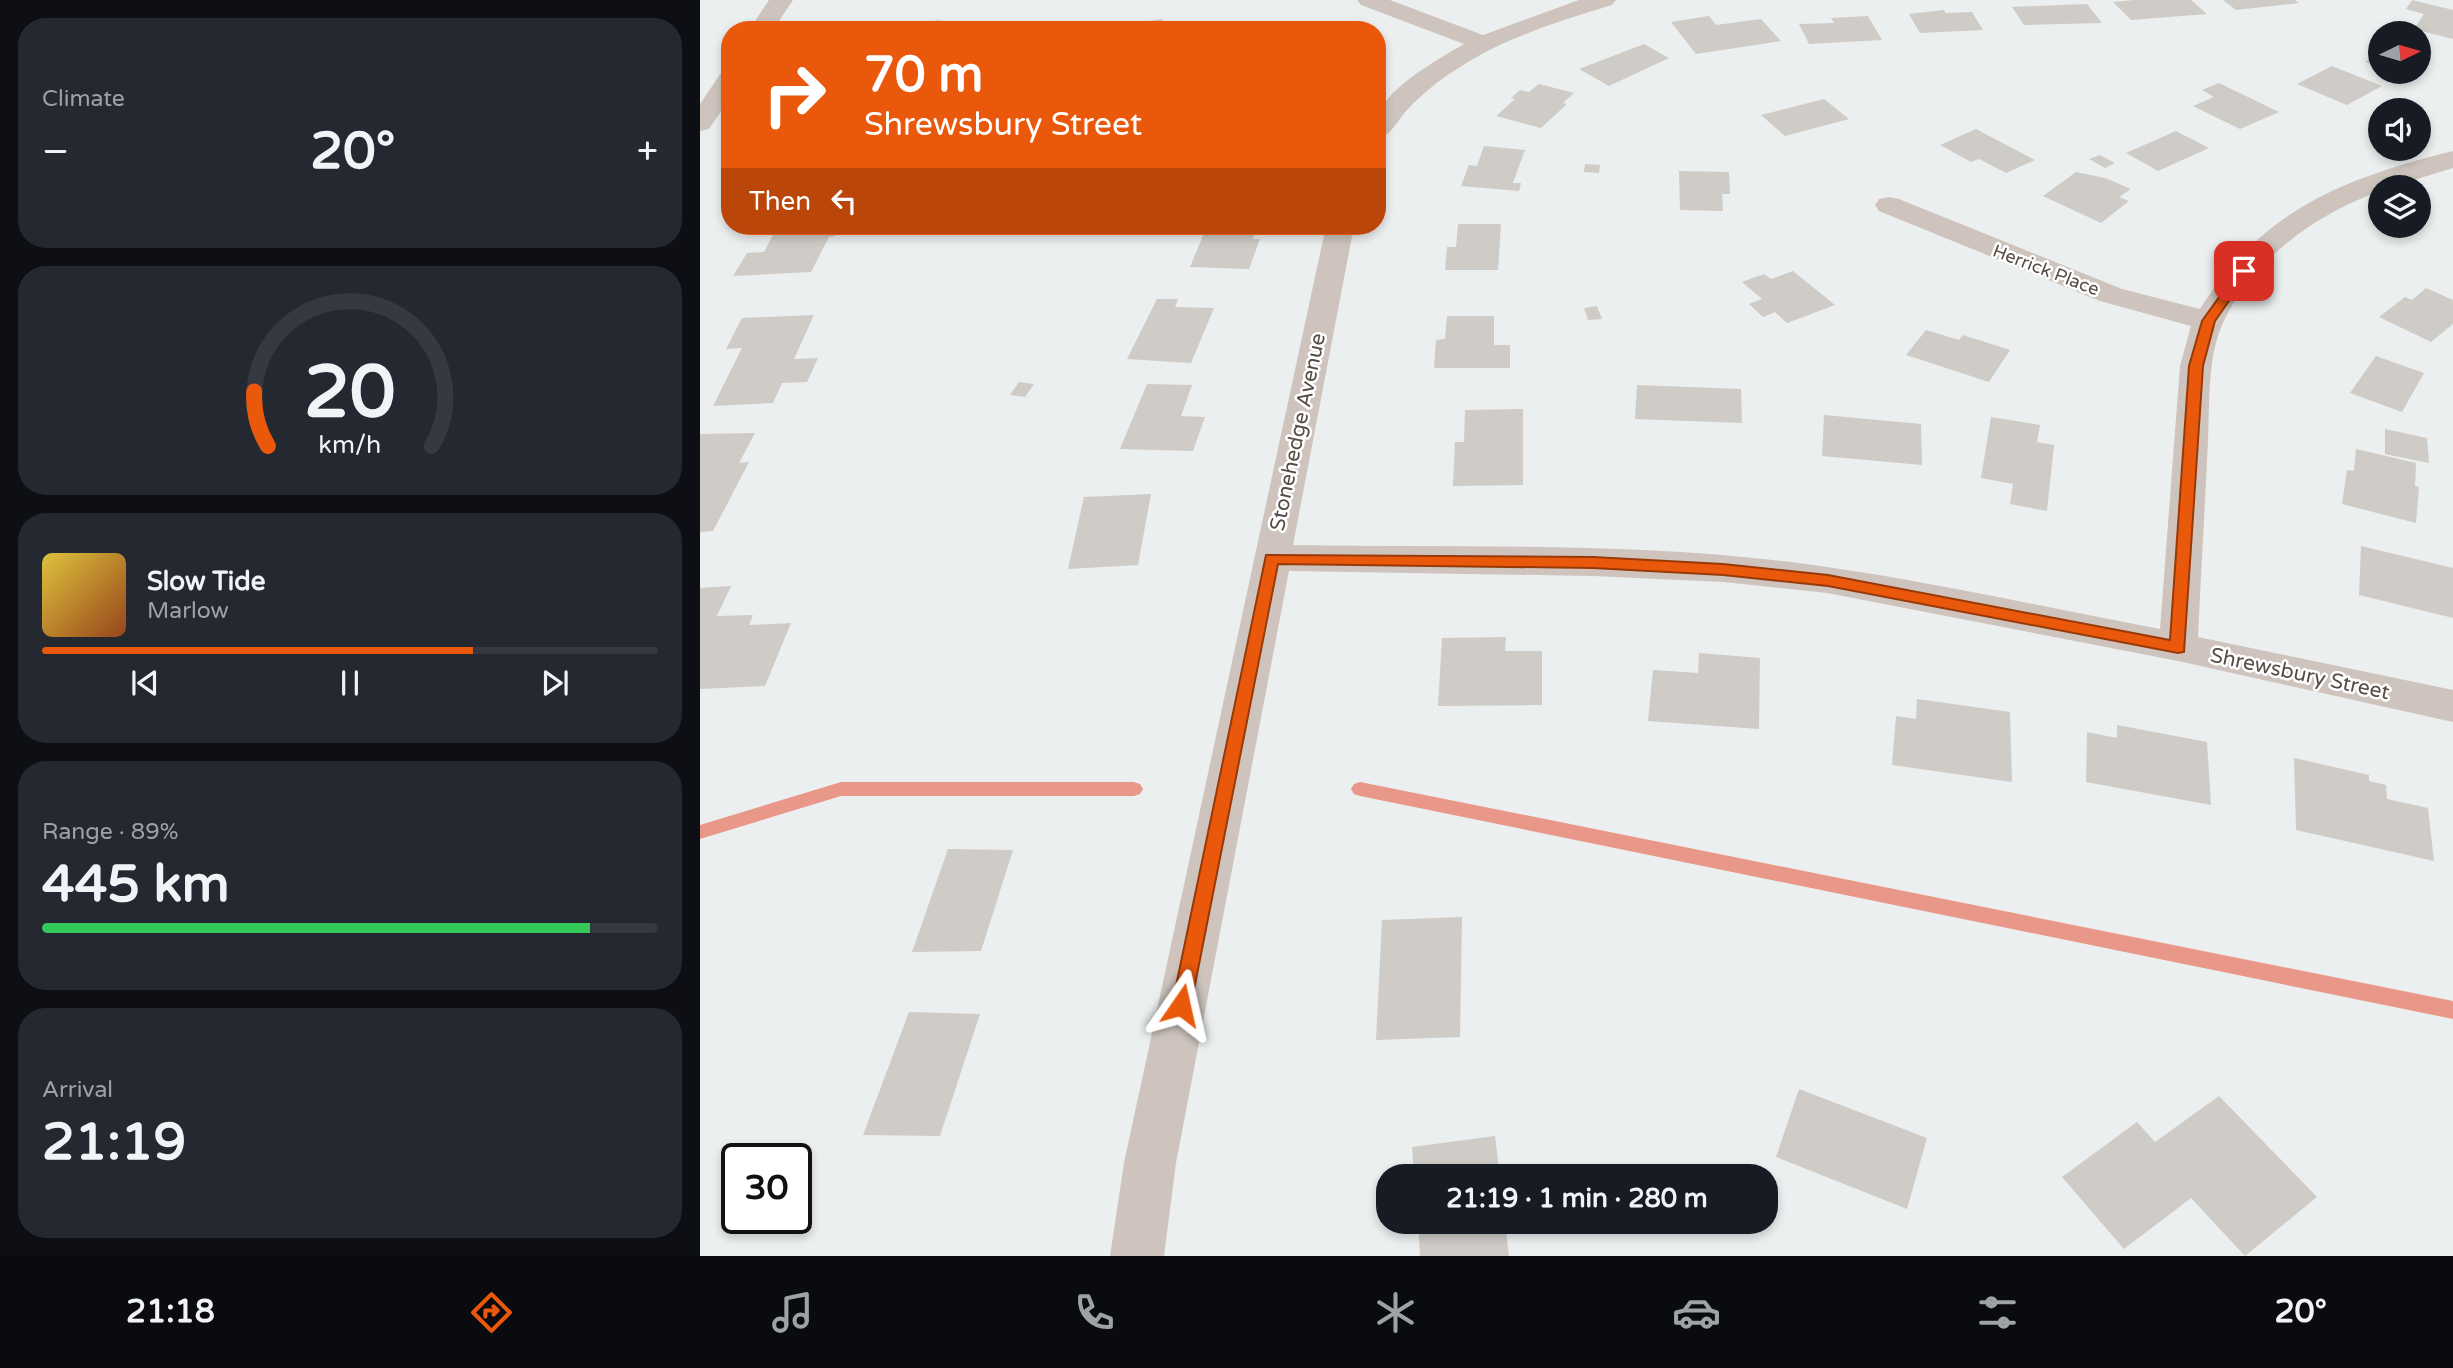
<!DOCTYPE html>
<meta charset="utf-8">
<style>
:root{--surface:#171b24;--page:#242831;--text:#f1f3f6;--muted:#9ea1a6;--line:#363941;--accent:#ea580c}
body{margin:0;font-family:"Varela Round",sans-serif;background:var(--page);color:var(--text);height:100vh;display:flex;flex-direction:column;font-size:26px;white-space:nowrap}
*{box-sizing:border-box;margin:0}
p{font-size:23px;color:var(--muted)}
.icon{flex:none;width:38px;height:38px;fill:none;stroke:currentColor;stroke-width:2;stroke-linecap:round;stroke-linejoin:round}
.map{position:relative;flex:1;overflow:hidden}
.panel{display:flex;flex-direction:column;gap:18px;padding:18px;background:#0d0f14;width:700px}
.panel>*{flex:none}
.banner{position:absolute;left:21px;top:21px;width:665px;height:214px;border-radius:28px;box-shadow:0 4px 10px #0003;background:#ea580c;color:#fff;overflow:hidden}
.needle{width:46px;rotate:85deg}
.tools{position:absolute;left:1668px;top:21px;display:grid;gap:14px}
.tools a{display:grid;place-items:center;width:63px;height:63px;border-radius:50%;background:var(--surface);box-shadow:0 4px 10px #0003;font-size:35px}
.speed{position:absolute;left:21px;top:1143px;display:flex;gap:14px;font-size:35px;font-weight:700;text-align:center}
.speed>*{display:grid;place-content:center;width:91px;height:91px;border-radius:50%;background:var(--surface);box-shadow:0 4px 10px #0003;line-height:1}
.speed .limit{border:4px solid #111;border-radius:10px;background:#fff;color:#111}
.pin{position:absolute;display:grid;place-items:center;width:60px;height:60px;color:#fff;margin:-30px;border-radius:14px;box-shadow:0 4px 10px #0006}
.me{position:absolute;width:77px;margin:-38px;rotate:11deg;stroke-linejoin:round;filter:drop-shadow(0 0 5px #0008)}
.turn{display:flex;align-items:center;gap:24px;height:147px;padding:0 28px;font-size:32px}
.turn .icon{width:91px;height:91px;stroke-width:2.5}
.turn b{display:block;font-size:49px;line-height:60px}
.then{display:flex;align-items:center;height:66px;padding:0 28px;background:#0003;gap:14px;font-size:26px}
.big{font-size:52px;font-weight:800;line-height:1.1}
.panel .widget{flex:1;display:flex;flex-direction:column;justify-content:center;gap:10px;min-width:0;padding:0 24px;border-radius:28px;background:var(--page)}
.panel .dial{align-items:center;gap:0}
.dial svg{height:182px;overflow:visible;fill:none;stroke:var(--line);stroke-width:7;stroke-linecap:round;text-anchor:middle}
.dial text{fill:var(--text);stroke:none}
.song{display:flex;align-items:center;gap:21px}
.cover{width:84px;height:84px;border-radius:10px;background:linear-gradient(135deg,hsl(50 70% 55%),hsl(20 70% 35%))}
.played{height:7px;border-radius:4px;background:linear-gradient(90deg,var(--accent) 70%,var(--line) 70%)}
.keys{display:flex;justify-content:space-around;direction:ltr}
.heat{display:flex;justify-content:space-between;align-items:center;font-size:38px;direction:ltr}
.charge{height:10px;border-radius:5px;background:linear-gradient(90deg,#34c759 89%,var(--line) 0)}
.trip{position:absolute;left:676px;top:1164px;width:402px;height:70px;border-radius:28px;background:var(--surface);box-shadow:0 4px 10px #0003;font-weight:800;line-height:70px;text-align:center}
.tab-bar{display:flex;height:112px;justify-content:space-around;align-items:center;background:#090b0e;color:var(--muted)}
.tab-bar .icon{width:49px;height:49px}
.tab-bar .on{color:var(--accent)}
.tab-bar b{font-size:32px;color:var(--text)}
main{display:flex;flex:1;min-height:0}
.map>svg:first-child{display:block}
.lines{fill:none;stroke-linecap:round;stroke-linejoin:round}
.stream{fill:#e89789;fill-rule:evenodd}
.building{fill:#cfcbc6}
.minor{fill:#cec4bd;fill-rule:evenodd}
.route{fill:#ea580c;stroke:#983908;stroke-width:2}
.labels{text-anchor:middle;dominant-baseline:central;stroke-width:5;stroke-linejoin:round;paint-order:stroke}
.far-street-label{font-size:18px;fill:#584d45;stroke:#fff}
.street-label{font-size:21px;fill:#584d45;stroke:#fff}
</style>
<main>
<section class="panel">
<div class="widget"><p>Climate</p>
<div class="heat"><a>−</a><b class="big">20°</b><a>+</a></div>
</div>
<div class="widget dial"><svg viewBox="0 0 100 80">
<path d="M14 69A42 42 0 1 1 86 69"/>
<path d="M14 69A42 42 0 0 1 8 45" stroke="#ea580c"/>
<text x="50" y="56" font-size="32" font-weight="700">20</text>
<text x="50" y="72" font-size="11">km/h</text>
</svg></div>
<div class="widget">
<div class="song"><i class="cover"></i><div><b>Slow Tide</b><p>Marlow</p></div></div>
<div class="played"></div>
<div class="keys"><svg class="icon" aria-label="previous" viewBox="0 0 24 24"><path d="M18 5L8 12l10 7zM5 5v14"/></svg><svg class="icon" aria-label="pause" viewBox="0 0 24 24"><path d="M8 5v14M16 5v14"/></svg><svg class="icon" aria-label="next" viewBox="0 0 24 24"><path d="M6 5l10 7-10 7zM19 5v14"/></svg></div>
</div>
<div class="widget"><p>Range · 89%</p><b class="big">445 km</b><div class="charge"></div></div>
<div class="widget"><p>Arrival</p><b class="big">21:19</b></div>
</section>
<div class="map">
<svg width="1753" height="1256" viewBox="0 0 1753 1256">
<rect width="100%" height="100%" fill="#ecefef"/>
<g class="lines">
<g class="stream">
<path d="M141,782H434L440,784L443,789L440,794L434,796H141L0,839V825Z"/>
<path d="M660,782L1753,1001V1019L660,796L654,794L651,789L654,784Z"/>
</g>
</g>
<g class="building">
<path d="M1434,0H1491L1507,14L1431,20L1413,2Z"/>
<path d="M1523,0H1595L1599,3L1536,10Z"/>
<path d="M1712,0L1753,10V39L1714,29L1724,14L1706,9Z"/>
<path d="M1387,4L1402,23L1324,25L1312,7Z"/>
<path d="M1244,10L1246,13L1272,12L1283,30L1220,33L1209,14Z"/>
<path d="M1009,16L1016,25L1061,19L1081,41L996,54L971,22Z"/>
<path d="M1168,16L1182,40L1109,44L1099,24L1134,23L1131,18Z"/>
<path d="M462,19L466,30H416L415,26Z"/>
<path d="M240,20L241,30H180V28Z"/>
<path d="M944,44L969,58L909,86L879,69Z"/>
<path d="M1718,48L1732,52L1718,66Z"/>
<path d="M1680,51V67L1665,62Z"/>
<path d="M1632,66L1682,86L1647,105L1597,84Z"/>
<path d="M1519,83L1579,112L1540,129L1493,106L1514,97L1502,90Z"/>
<path d="M839,84L874,93L863,103L867,104L841,128L796,116L815,99L811,98L820,90L829,92Z"/>
<path d="M1124,99L1149,119L1085,136L1061,115Z"/>
<path d="M1276,129L1335,160L1306,173L1279,159L1271,162L1240,145Z"/>
<path d="M1476,131L1509,148L1458,171L1426,153Z"/>
<path d="M784,146L825,150L813,183H821L819,191L761,186L769,165L777,166Z"/>
<path d="M1400,155L1415,163L1405,168L1389,159Z"/>
<path d="M885,164L900,165L899,173L884,172Z"/>
<path d="M979,171L1029,172L1030,194H1022L1023,211L980,210Z"/>
<path d="M1376,172L1405,178L1431,189L1419,197L1429,201L1401,223L1343,196Z"/>
<path d="M758,224H801L798,270H745L747,247H756Z"/>
<path d="M66,226H140L135,236L129,237L111,272L33,276L47,253L64,252L74,233L62,234Z"/>
<path d="M507,226H557L553,239H560L549,269L490,267Z"/>
<path d="M1093,271L1135,305L1087,323L1075,312L1063,317L1049,304L1062,299L1042,282L1064,274L1071,279Z"/>
<path d="M1726,288L1753,300V324L1731,342L1679,317L1705,297L1712,300Z"/>
<path d="M457,299H478L475,307L514,308L491,363L427,359Z"/>
<path d="M897,306L902,319L888,320L884,308Z"/>
<path d="M114,315L94,359L118,358L107,382L82,383L73,403L13,406L42,348L26,349L42,318Z"/>
<path d="M747,316H794V345H810V368H734L736,340L745,339Z"/>
<path d="M1226,330L1259,340L1263,335L1310,350L1289,382L1206,355Z"/>
<path d="M1676,356L1724,373L1702,412L1650,393Z"/>
<path d="M319,382L334,384L325,397L310,395Z"/>
<path d="M447,384L492,385L481,416L505,417L493,451L420,449Z"/>
<path d="M937,385L1041,389L1042,423L935,419Z"/>
<path d="M823,409V485L753,486L755,442H764L765,410Z"/>
<path d="M1124,415L1221,424L1222,465L1122,456Z"/>
<path d="M1291,417L1340,425L1337,442L1354,445L1347,511L1310,504L1313,484L1281,478Z"/>
<path d="M1685,429L1727,438L1729,463L1685,454Z"/>
<path d="M55,433L39,463L49,462L13,531L0,532V434Z"/>
<path d="M1656,449L1716,463L1715,486L1719,487L1716,523L1642,504L1647,470L1654,471Z"/>
<path d="M451,494L438,565L368,569L384,497Z"/>
<path d="M1661,546L1753,568V618L1659,595Z"/>
<path d="M31,586L17,616L53,615L49,625L91,623L65,686L0,689V588Z"/>
<path d="M806,637L805,651H842V705L738,706L742,638Z"/>
<path d="M999,653L1060,658L1059,729L948,721L953,670L998,673Z"/>
<path d="M1217,699L1310,712L1312,782L1192,765L1196,716L1216,719Z"/>
<path d="M1417,725L1507,742L1511,805L1386,782L1387,732L1417,738Z"/>
<path d="M1594,758L1669,775V781L1686,785L1687,799L1728,808L1734,861L1596,830Z"/>
<path d="M248,849L313,850L281,951L212,952Z"/>
<path d="M762,917L760,1037L676,1040L682,920Z"/>
<path d="M209,1012L280,1014L240,1136L163,1135Z"/>
<path d="M1099,1089L1227,1138L1207,1209L1076,1157Z"/>
<path d="M1519,1096L1617,1197L1545,1256L1491,1198L1424,1249L1362,1177L1437,1122L1455,1142Z"/>
<path d="M795,1136L800,1176H714L712,1147Z"/>
<path d="M718,1222H805L809,1256H720Z"/>
</g>
<g class="lines">
<g class="minor">
<path d="M69,0H93L73,30H49Z"/>
<path d="M657,0H690L783,35L879,0H916L912,5C859,21 804,38 757,69C739,80 722,94 707,110C697,121 692,135 677,139C677,131 675,119 679,112C692,85 738,59 764,44L661,5Z"/>
<path d="M30,71V98L9,129L0,131V104L21,73Z"/>
<path d="M1753,151V168L1691,187H1680V191C1616,214 1551,260 1522,325C1507,360 1510,403 1508,441C1505,506 1501,571 1498,637L1753,690V722L1478,661L1127,593L1023,582L893,576L589,571L476,1163L464,1256H410L424,1163L626,226H654L593,545C769,548 954,541 1127,567C1238,583 1349,608 1460,629L1480,366L1491,326L1400,301L1179,211L1175,205L1179,199L1189,197L1199,199L1422,289L1500,309C1562,210 1644,178 1753,151Z"/>
</g>
</g>
<path class="route" d="M1544,267L1550,271L1515,321L1503,366L1484,652L1478,653L1128,586L1023,575L893,568L578,564L491,1005L488,1012L481,1014L474,1012L472,1005L566,555L893,557L1023,564L1128,575L1470,640L1489,366L1502,321L1540,268Z"/>
<g class="labels">
<g class="far-street-label">
<text transform="translate(1346 270) rotate(21)">Herrick Place</text>
</g>
<g class="street-label">
<text transform="translate(598 432) rotate(-78)">Stonehedge Avenue</text>
<text transform="translate(1600 674) rotate(12)">Shrewsbury Street</text>
</g>
</g>
</svg>
<div class="tools">
<a><svg class="needle" viewBox="-14 -14 28 28"><path d="M0-13l5 13h-10z" fill="#e53935"/><path d="M0 13l5-13h-10z" fill="#9ea1a6"/></svg></a>
<a><svg class="icon" aria-label="sound" viewBox="0 0 24 24"><path d="M4 9h4l5-4v14l-5-4H4zM17 9q2 3 0 6"/></svg></a>
<a><svg class="icon" aria-label="layers" viewBox="0 0 24 24"><path d="M12 4l9 5-9 5-9-5zM3 14l9 5 9-5"/></svg></a>
</div>
<div class="speed"><div class="limit">30</div></div>
<div class="pin" style="left:1544px;top:271px;background:#d93025"><svg class="icon" aria-label="arrive" viewBox="0 0 24 24"><path d="M6 21V4h12l-3 4 3 4H6"/></svg></div>
<svg class="me" style="left:481px;top:1005px" viewBox="-20 -20 40 40"><path d="M0-17L14 15 0 8-14 15z" fill="#ea580c" stroke="#fff" stroke-width="4"/></svg>
<div class="trip">21:19 · 1 min · 280 m</div>
<div class="banner">
<div class="turn"><svg class="icon" aria-label="right" viewBox="0 0 24 24"><path d="M7 20v-9h11M14 6l5 5-5 5"/></svg><div><b>70 m</b>Shrewsbury Street</div></div>
<div class="then">Then<svg class="icon" aria-label="left" viewBox="0 0 24 24"><path d="M17 20v-9H6M10 6l-5 5 5 5"/></svg></div>
</div>
</div>
</main>
<nav class="tab-bar">
<b>21:18</b>
<svg class="icon on" aria-label="directions" viewBox="0 0 24 24"><path d="M12 3l9 9-9 9-9-9zM9 14v-3h6M13 9l2 2-2 2"/></svg>
<svg class="icon" aria-label="music" viewBox="0 0 24 24"><path d="M9 18V5l10-2v13"/><circle cx="6" cy="18" r="3"/><circle cx="16" cy="16" r="3"/></svg>
<svg class="icon" aria-label="phone" viewBox="0 0 24 24"><path d="M5 4h4l2 5-3 2q2 4 5 5l2-3 5 2v4C11 20 4 13 5 4z"/></svg>
<svg class="icon" aria-label="climate" viewBox="0 0 24 24"><path d="M12 3v18M4 7l16 10M4 17L20 7"/></svg>
<svg class="icon" aria-label="car" viewBox="0 0 24 24"><path d="M5 17H2v-5l4-1 3-4h7l3 4 3 1v5h-3M9 17h6M6 11h13"/><circle cx="7" cy="17" r="2"/><circle cx="17" cy="17" r="2"/></svg>
<svg class="icon" aria-label="filters" viewBox="0 0 24 24"><path d="M4 7h16M4 17h16"/><circle cx="9" cy="7" r="2"/><circle cx="15" cy="17" r="2"/></svg>
<b>20°</b>
</nav>
